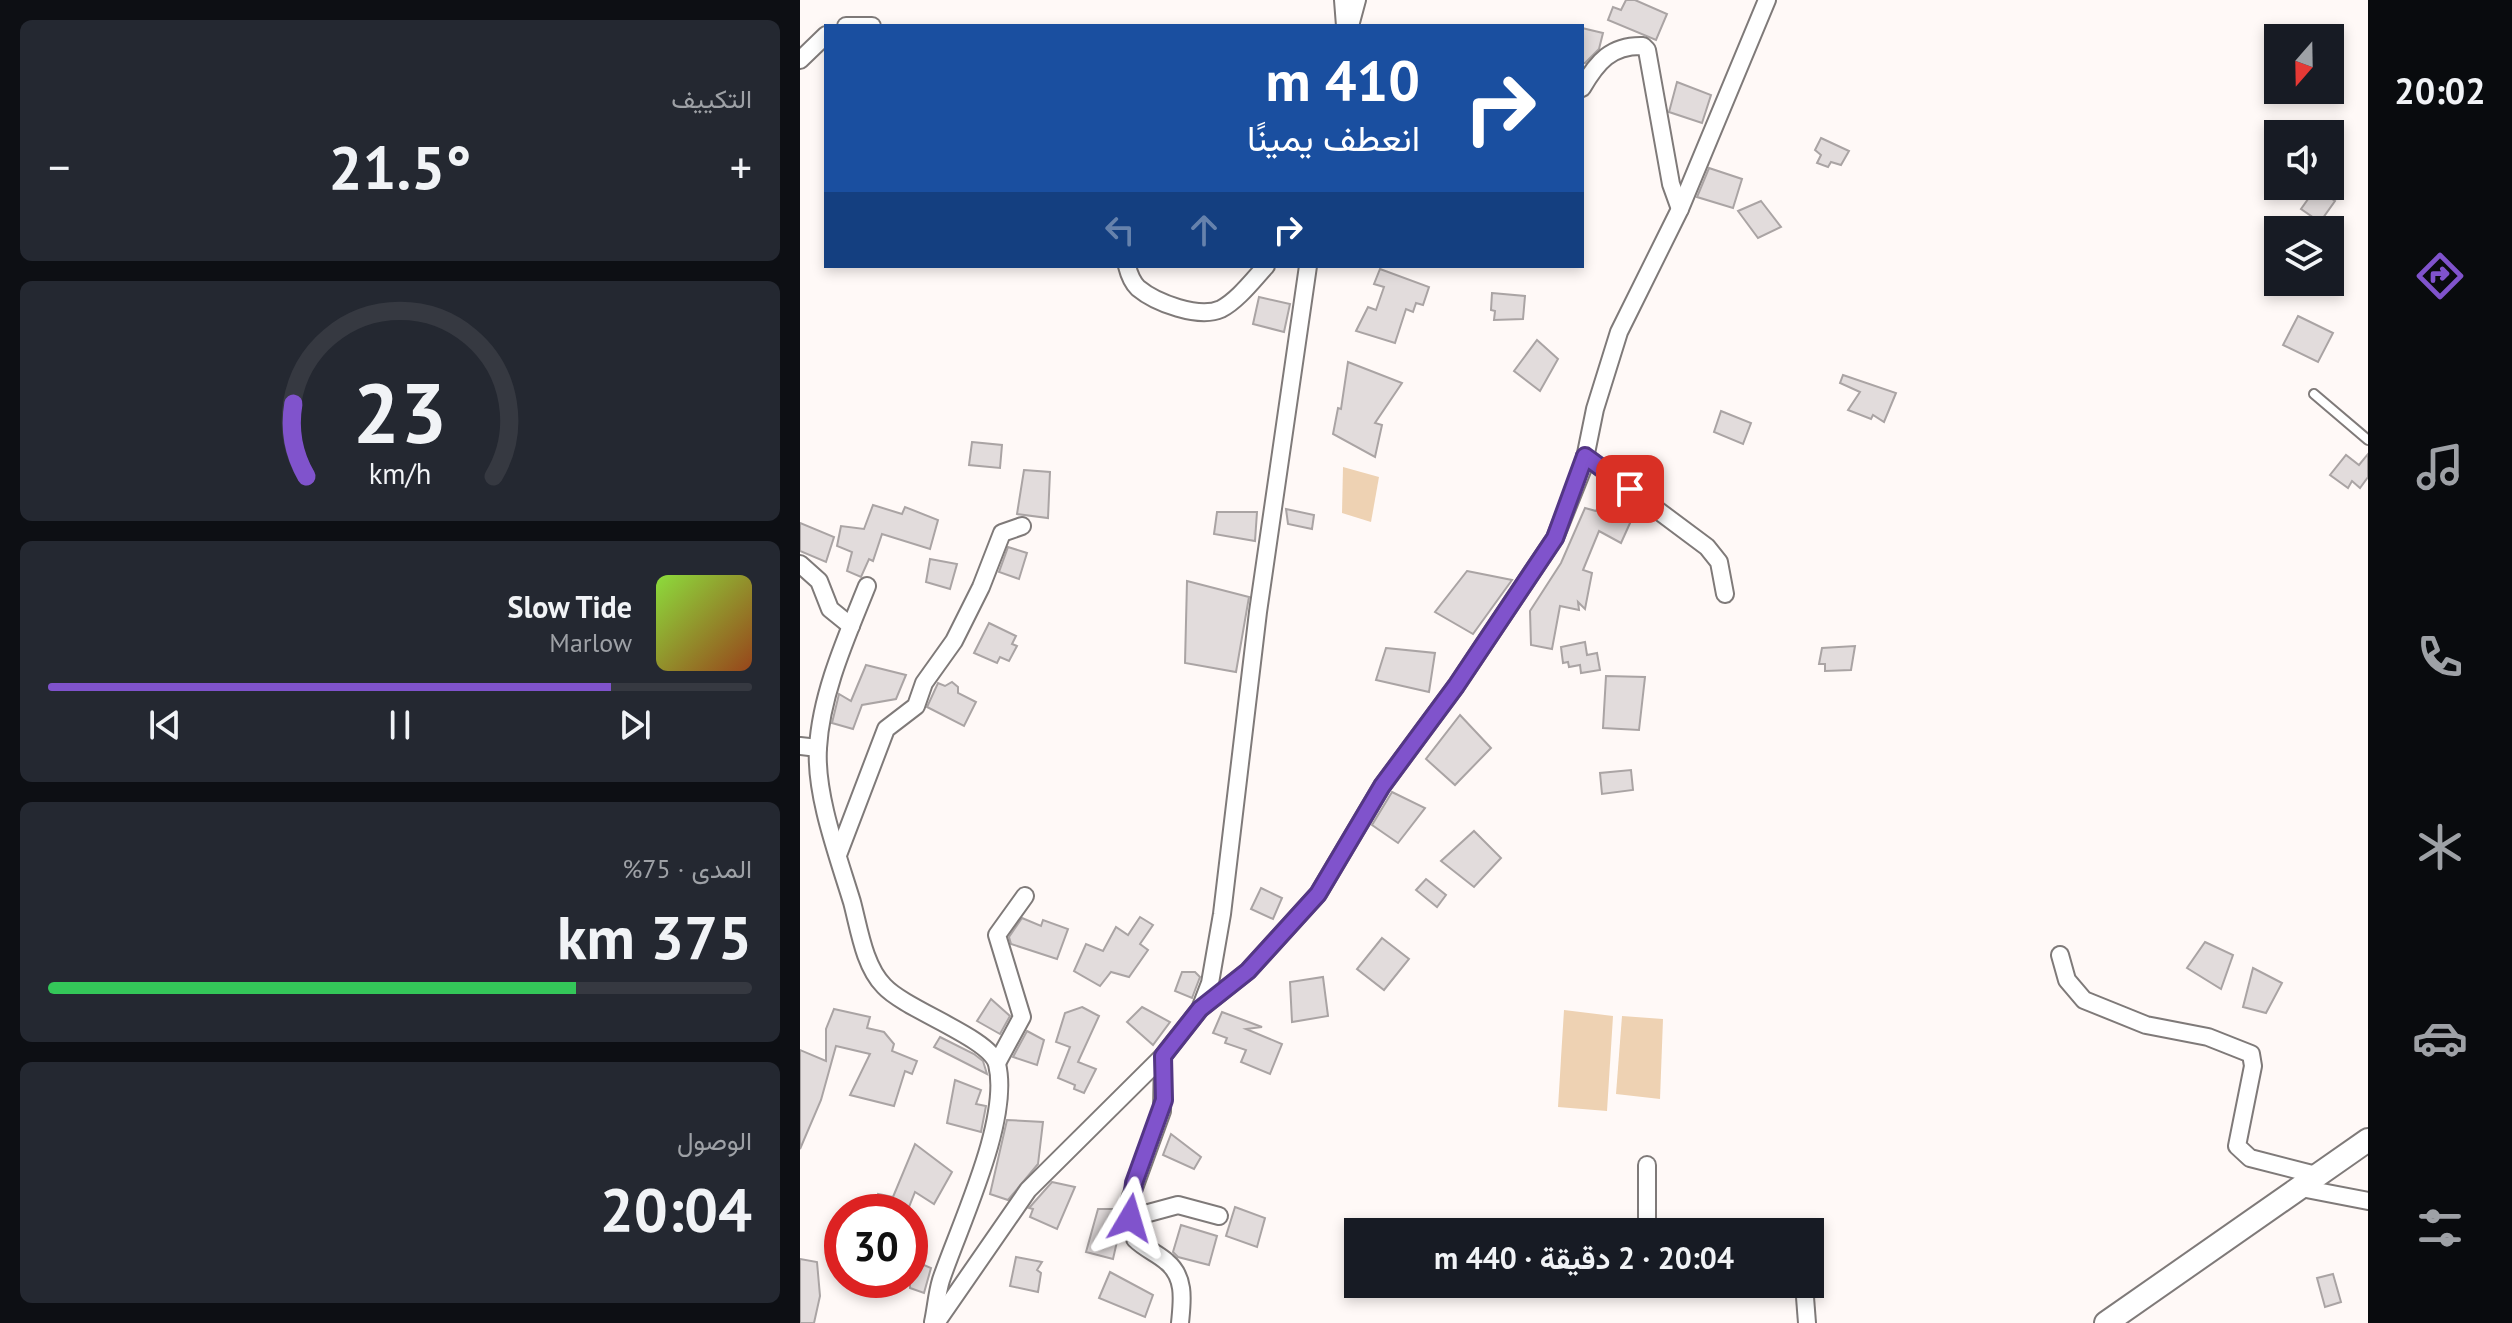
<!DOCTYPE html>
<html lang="ar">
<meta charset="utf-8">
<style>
:root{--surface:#171b24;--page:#242831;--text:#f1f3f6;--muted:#9ea1a6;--line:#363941;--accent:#8053cc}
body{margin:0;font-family:"PT Sans",Vazirmatn,sans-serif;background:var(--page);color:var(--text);direction:rtl;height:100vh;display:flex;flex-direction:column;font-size:30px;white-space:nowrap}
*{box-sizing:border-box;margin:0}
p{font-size:26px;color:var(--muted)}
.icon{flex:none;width:44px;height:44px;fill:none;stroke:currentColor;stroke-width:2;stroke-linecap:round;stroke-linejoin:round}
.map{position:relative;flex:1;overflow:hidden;direction:ltr}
.sheet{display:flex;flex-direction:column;gap:20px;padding:20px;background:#0d0f14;width:800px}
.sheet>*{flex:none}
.top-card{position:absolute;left:24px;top:24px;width:760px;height:244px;border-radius:0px;box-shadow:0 4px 12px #0003;direction:rtl;background:#1a4fa0;color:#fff;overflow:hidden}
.needle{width:52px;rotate:200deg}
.buttons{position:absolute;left:1464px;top:24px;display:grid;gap:16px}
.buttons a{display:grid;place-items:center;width:80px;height:80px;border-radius:0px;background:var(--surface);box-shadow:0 4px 12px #0003;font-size:40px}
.speed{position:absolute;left:24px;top:1194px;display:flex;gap:16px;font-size:40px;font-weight:700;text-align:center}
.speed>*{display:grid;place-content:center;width:104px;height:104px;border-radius:50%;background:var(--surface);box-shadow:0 4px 12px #0003;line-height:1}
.speed .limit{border:12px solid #d22;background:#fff;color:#111}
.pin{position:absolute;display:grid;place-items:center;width:68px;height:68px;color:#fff;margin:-34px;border-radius:16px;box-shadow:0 4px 12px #0006}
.me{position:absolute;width:88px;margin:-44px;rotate:7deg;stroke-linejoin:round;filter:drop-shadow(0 0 6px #0008)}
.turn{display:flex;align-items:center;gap:28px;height:168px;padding:0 32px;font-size:36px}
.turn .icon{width:104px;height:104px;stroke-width:2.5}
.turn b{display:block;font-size:56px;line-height:68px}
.lanes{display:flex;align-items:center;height:76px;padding:0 32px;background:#0003;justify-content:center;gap:40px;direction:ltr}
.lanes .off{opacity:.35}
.big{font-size:60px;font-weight:700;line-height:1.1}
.sheet .card{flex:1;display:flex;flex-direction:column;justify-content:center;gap:12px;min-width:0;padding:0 28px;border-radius:12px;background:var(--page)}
.sheet .dial{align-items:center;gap:0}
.dial svg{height:208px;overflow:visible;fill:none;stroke:var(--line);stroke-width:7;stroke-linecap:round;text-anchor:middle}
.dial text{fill:var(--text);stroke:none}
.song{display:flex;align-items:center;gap:24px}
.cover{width:96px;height:96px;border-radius:12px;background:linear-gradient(135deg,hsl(90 70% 55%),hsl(20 70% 35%))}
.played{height:8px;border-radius:4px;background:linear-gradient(90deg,var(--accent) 80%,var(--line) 80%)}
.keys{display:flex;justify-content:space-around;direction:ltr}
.heat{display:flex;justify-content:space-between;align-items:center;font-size:44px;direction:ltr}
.charge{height:12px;border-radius:6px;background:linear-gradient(90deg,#34c759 75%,var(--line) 0)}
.trip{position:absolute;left:544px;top:1218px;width:480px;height:80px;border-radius:0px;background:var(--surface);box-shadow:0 4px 12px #0003;font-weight:700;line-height:80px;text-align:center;direction:rtl}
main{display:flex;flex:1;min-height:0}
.tab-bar{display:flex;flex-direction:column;width:144px;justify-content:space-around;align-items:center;background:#090b0e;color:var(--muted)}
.tab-bar .icon{width:56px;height:56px}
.tab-bar .selected{color:var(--accent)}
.tab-bar b{font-size:36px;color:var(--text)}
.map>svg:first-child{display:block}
.green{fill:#eed2b3}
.building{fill:#e2dcdc;stroke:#aaa4a4;stroke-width:2}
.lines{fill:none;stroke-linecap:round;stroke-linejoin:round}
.service-casing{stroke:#7f7a79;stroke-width:12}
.minor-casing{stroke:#7f7a79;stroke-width:20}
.secondary-casing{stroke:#7f7a79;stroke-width:26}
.service{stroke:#fff;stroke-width:8}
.minor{stroke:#fff;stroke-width:16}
.secondary{stroke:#fff;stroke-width:22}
.route-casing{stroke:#533685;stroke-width:20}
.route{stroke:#8053cc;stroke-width:14}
</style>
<main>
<nav class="tab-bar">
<b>20:02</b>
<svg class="icon selected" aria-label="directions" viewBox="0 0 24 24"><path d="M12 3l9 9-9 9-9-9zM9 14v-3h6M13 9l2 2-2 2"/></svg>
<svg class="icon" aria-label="music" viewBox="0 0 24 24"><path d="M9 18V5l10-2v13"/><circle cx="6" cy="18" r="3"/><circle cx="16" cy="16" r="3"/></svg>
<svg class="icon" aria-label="phone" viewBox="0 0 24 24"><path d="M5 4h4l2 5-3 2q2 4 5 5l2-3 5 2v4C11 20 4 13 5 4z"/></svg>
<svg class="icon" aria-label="climate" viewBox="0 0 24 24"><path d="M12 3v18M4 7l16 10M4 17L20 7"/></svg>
<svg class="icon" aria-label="car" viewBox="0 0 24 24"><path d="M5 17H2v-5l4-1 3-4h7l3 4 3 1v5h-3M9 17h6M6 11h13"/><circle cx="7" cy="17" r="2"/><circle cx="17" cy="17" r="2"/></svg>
<svg class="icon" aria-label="filters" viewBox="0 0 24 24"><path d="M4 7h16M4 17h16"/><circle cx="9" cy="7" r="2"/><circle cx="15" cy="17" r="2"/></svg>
</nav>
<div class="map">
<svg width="1568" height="1323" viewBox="0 0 1568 1323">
<rect width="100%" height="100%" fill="#fff9f7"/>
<g class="green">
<path d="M543,467L579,477L571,522L542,513Z"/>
<path d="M764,1010L813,1016L807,1111L758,1107Z"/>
<path d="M822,1016L863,1019L860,1099L816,1094Z"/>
</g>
<g class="building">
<path d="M826,0H835L867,14L856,40L808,20L813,7L821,10Z"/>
<path d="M782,28L803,33L799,49L785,63H782Z"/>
<path d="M877,82L911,95L902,123L869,112Z"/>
<path d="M1021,138L1049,151L1041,165L1031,162L1028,167L1017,163L1021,155L1015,150Z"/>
<path d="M909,168L942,179L933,208L897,197Z"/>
<path d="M1516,188L1535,201L1520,222L1501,209Z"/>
<path d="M961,201L981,227L958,238L938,211Z"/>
<path d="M580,269L629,287L623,305L616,303L613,312L606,309L595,343L556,331L568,307L576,310L584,287L574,284Z"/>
<path d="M692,293L725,296L723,319L694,320L695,311L691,310Z"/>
<path d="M459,297L490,304L484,332L453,324Z"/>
<path d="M1498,316L1533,333L1518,362L1483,345Z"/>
<path d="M737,340L758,359L740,391L714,371Z"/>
<path d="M548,362L602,383L575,423L582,425L575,457L533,434L538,408L541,409Z"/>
<path d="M1043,375L1096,393L1084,422L1073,415L1071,419L1048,410L1060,392L1040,383Z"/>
<path d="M921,411L951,423L943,444L914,432Z"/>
<path d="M172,442L202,445L200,468L169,465Z"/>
<path d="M1568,454V477L1560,488L1552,481L1548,488L1530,475L1546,455L1559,465Z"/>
<path d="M224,470L250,472L248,518L217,514Z"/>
<path d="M807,493L835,512L821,543L799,531L783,570L792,573L785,609L778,602L779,610L760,606L752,649L731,645L730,611L761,563L785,508L796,511Z"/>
<path d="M73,505L102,514L105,507L138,520L130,549L82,534L73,561L69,559L61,577L47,571L52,552L37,546L41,526L64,529Z"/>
<path d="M486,509L514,515L512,529L488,524Z"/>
<path d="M417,512H457L455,541L414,534Z"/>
<path d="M0,523L34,537L26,562L0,551Z"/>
<path d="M208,547L227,553L219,579L199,572Z"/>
<path d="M130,559L157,564L150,589L126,582Z"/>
<path d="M667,571L712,580L673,634L635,612Z"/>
<path d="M387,581L449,597L436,672L385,663Z"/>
<path d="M189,623L216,636L212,644L217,646L209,661L200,657L197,663L174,653Z"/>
<path d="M785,642L787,655L797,653L800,670L781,673L780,665L769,667L768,662L763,663L761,647Z"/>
<path d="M1055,646L1051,670L1025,671V664H1019L1022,648Z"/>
<path d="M586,648L635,653L629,692L576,680Z"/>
<path d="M66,665L106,675L96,699L62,705L53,729L32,723L39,694L51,701Z"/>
<path d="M806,676L845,677L839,730L803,728Z"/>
<path d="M152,682L158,687V693L176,702L164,726L127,707L138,683L145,686Z"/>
<path d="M660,715L691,748L655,785L626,759Z"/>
<path d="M831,770L833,790L802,794L800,773Z"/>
<path d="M592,792L625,808L598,843L572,825Z"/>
<path d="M674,831L701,858L674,887L641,861Z"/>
<path d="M626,879L646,895L637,907L616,890Z"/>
<path d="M461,888L482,898L473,919L451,909Z"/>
<path d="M340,917L353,925L340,944L348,950L329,977L311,972L300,986L274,971L286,944L303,951L316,927L328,935Z"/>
<path d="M222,918L241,926L243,920L268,929L257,959L211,944L209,937Z"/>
<path d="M582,938L609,959L584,990L557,969Z"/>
<path d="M1405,942L1433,955L1421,989L1387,968Z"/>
<path d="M1453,968L1482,983L1466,1013L1443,1007Z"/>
<path d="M382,972H395L400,977L392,998L375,991Z"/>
<path d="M523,977L528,1016L492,1022L490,982Z"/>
<path d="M191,999L210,1016L200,1034L177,1021Z"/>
<path d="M282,1007L299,1016L278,1062L296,1069L284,1093L274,1089L275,1085L258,1078L270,1047L256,1042L265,1013Z"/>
<path d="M342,1007L370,1022L353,1045L327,1022Z"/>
<path d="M34,1009L70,1017L67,1028L84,1032L94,1044L92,1051L117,1061L112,1074L105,1071L94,1106L50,1095L70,1054L36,1046L21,1100L0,1149V1050L26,1061V1029Z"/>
<path d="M422,1012L462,1027L446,1029L482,1044L470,1074L441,1062L446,1050L425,1043L427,1038L413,1033Z"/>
<path d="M227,1031L244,1040L237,1065L213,1057Z"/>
<path d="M140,1037L174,1054L183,1061L187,1074L134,1047Z"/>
<path d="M155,1080L181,1090L176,1104L186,1106L181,1132L147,1123Z"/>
<path d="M207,1120L243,1122L238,1164L208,1200L190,1194Z"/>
<path d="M371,1134L401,1157L394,1169L363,1155Z"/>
<path d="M115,1144L152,1172L134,1204L115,1192L107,1212H71L78,1194L93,1197Z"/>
<path d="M252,1182L275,1187L257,1229L230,1217L233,1209L229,1208Z"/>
<path d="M435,1207L465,1218L457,1247L426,1236Z"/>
<path d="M298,1209H320L321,1224L313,1259L286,1252Z"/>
<path d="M381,1225L417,1236L409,1265L378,1257L373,1252Z"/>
<path d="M216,1257L242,1262L237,1270L241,1273L238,1292L210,1286Z"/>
<path d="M0,1259L17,1262L20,1296L14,1323H0Z"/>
<path d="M110,1259L131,1268L124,1293L110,1288Z"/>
<path d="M310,1272L353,1295L345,1317L299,1298Z"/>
<path d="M1533,1274L1541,1302L1525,1307L1517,1278Z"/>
</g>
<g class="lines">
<g class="service-casing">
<path id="service" d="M1514,394L1568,440"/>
</g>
<g class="minor-casing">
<g id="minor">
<path d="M543,0L545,26"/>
<path d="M46,26H72"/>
<path d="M550,26L557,0"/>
<path d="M0,60L26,35"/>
<path d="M782,88C797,62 811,45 843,46L847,50L871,184L880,209"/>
<path d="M327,266C329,274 332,282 338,288C356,303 399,319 421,309C438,300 453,280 466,266"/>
<path d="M785,456L907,547L919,562L925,594"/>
<path d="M0,564L19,581L30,609L51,626"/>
<path d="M67,586C47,636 21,693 18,748C15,795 38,856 52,902C59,928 64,966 84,986C106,1010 190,1038 197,1064C211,1120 159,1226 141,1280C137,1293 136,1308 133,1322"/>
<path d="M0,746L18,748"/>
<path d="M38,855L86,729L116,706L124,683L154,641L181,587L202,533L222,526"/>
<path d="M1260,955L1267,980L1284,1000L1346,1025L1408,1037L1451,1054L1453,1066L1437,1146L1450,1158L1520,1176"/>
<path d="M400,1009L448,971L518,894L582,786L656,686L755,538L783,468L795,409L819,332L880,209L967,0"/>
<path d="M363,1056L362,1111L330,1199L335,1239C345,1249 357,1253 367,1262C386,1278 382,1302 380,1323"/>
<path d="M197,1063L222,1017L197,935L225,896"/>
<path d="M847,1165V1232"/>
<path d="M1501,1188L1568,1201"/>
<path d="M330,1218L378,1205L419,1216"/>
<path d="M1004,1284L1007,1323"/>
<path d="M136,1323L228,1190L363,1056L400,1009L410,983L422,914L458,612L508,266"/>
</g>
</g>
<g class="secondary-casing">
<path id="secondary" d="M1306,1323L1568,1140"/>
</g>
<use href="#service" class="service"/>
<use href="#minor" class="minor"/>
<use href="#secondary" class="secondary"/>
</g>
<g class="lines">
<g class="route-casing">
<path id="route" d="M330,1218L334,1183L364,1100L363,1056L400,1009L448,971L518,894L582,786L656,686L755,538L785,456L830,489"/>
</g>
<use href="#route" class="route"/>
</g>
</svg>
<div class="buttons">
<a><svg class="needle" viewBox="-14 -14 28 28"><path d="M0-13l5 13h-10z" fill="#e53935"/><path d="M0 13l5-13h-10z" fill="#9ea1a6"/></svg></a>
<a><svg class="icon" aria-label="sound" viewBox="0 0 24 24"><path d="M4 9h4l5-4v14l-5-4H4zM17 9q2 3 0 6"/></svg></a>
<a><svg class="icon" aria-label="layers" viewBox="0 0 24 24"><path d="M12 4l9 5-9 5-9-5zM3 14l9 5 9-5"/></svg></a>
</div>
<div class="speed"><div class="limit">30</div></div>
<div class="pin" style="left:830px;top:489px;background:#d93025"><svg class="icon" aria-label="arrive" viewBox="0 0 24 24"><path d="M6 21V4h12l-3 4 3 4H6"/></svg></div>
<svg class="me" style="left:330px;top:1218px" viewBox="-20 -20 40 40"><path d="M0-17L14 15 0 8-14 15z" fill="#8053cc" stroke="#fff" stroke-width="4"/></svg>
<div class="trip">20:04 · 2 دقيقة · 440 m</div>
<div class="top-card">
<div class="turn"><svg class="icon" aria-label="right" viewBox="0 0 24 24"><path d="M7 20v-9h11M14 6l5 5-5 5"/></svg><div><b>410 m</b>انعطف يمينًا</div></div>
<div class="lanes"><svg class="icon off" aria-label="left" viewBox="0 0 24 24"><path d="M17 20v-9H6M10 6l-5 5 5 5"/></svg><svg class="icon off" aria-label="ahead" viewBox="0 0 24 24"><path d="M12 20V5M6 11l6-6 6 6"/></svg><svg class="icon" aria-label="right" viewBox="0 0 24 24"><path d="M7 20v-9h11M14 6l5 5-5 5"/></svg></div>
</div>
</div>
<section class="sheet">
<div class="card"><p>التكييف</p>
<div class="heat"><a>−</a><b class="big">21.5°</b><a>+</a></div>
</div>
<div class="card dial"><svg viewBox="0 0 100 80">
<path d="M14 69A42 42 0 1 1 86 69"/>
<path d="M14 69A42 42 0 0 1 9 41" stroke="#8053cc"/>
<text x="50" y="56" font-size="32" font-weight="700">23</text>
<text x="50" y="72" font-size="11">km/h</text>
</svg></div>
<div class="card">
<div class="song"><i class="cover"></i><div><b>Slow Tide</b><p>Marlow</p></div></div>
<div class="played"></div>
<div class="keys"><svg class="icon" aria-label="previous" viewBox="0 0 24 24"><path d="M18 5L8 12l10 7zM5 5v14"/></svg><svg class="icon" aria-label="pause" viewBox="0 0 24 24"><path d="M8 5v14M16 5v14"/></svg><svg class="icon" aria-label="next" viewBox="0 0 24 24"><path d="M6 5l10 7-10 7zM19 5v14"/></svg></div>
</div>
<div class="card"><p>المدى · 75%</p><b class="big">375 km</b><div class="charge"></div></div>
<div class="card"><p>الوصول</p><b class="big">20:04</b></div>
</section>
</main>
